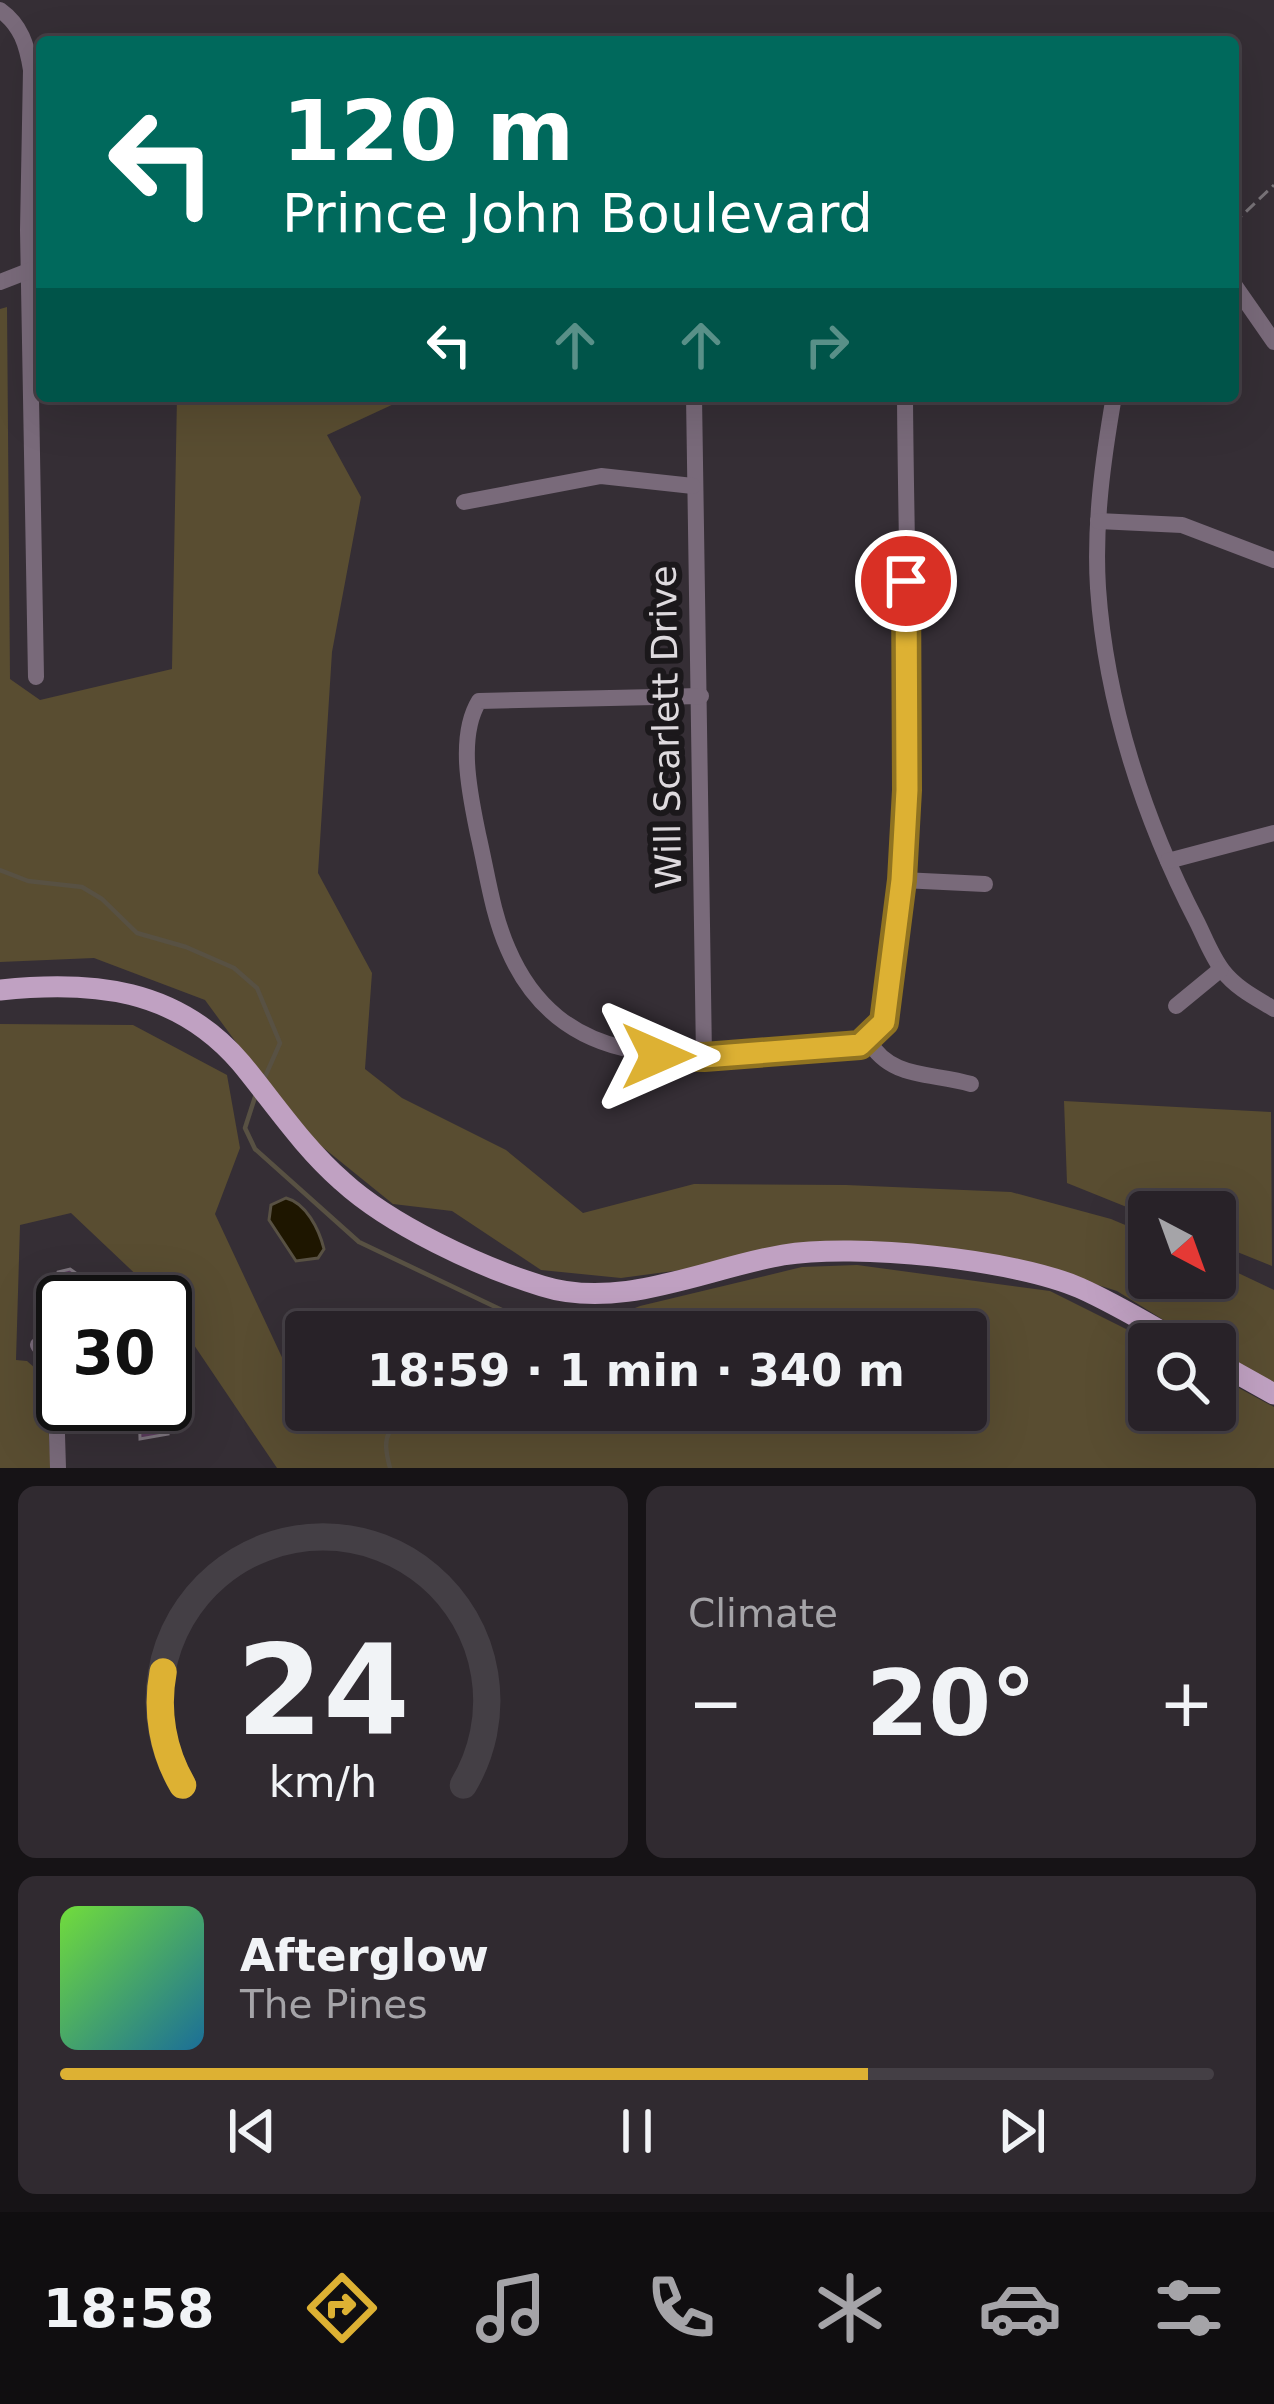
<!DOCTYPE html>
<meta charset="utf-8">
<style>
:root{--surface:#282228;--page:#302a30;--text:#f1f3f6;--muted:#a5a4a8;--line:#443f45;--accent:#ddb133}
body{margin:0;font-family:"DejaVu Sans",sans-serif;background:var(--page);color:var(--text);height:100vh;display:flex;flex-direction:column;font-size:45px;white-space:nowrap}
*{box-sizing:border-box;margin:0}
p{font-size:39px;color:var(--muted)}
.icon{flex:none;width:66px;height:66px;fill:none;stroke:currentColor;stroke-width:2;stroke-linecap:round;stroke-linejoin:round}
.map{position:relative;height:1468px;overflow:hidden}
.sheet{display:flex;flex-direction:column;gap:18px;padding:18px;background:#161316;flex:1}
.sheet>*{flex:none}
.hud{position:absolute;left:36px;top:36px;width:1203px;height:366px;border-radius:12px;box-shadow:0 12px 48px #0002,0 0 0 3px var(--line);background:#00695c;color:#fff;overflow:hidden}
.needle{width:78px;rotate:139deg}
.controls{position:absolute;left:1128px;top:1191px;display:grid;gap:24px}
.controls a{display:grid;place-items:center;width:108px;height:108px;border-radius:12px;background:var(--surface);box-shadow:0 12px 48px #0002,0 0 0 3px var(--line);font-size:60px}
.speed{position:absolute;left:36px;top:1275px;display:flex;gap:24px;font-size:60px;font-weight:700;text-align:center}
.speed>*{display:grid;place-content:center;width:156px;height:156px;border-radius:50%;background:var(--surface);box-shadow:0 12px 48px #0002,0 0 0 3px var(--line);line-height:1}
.speed .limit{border:6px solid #111;border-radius:18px;background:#fff;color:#111}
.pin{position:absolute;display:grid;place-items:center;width:102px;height:102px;color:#fff;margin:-51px;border:6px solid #fff;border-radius:50%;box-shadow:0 3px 12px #0007}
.me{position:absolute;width:132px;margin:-66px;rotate:90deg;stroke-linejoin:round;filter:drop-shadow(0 0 9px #0008)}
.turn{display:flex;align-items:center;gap:42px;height:252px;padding:0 48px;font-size:54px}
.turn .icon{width:156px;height:156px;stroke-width:2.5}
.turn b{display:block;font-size:84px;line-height:102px}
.lanes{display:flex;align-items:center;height:114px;padding:0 48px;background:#0003;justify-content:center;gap:60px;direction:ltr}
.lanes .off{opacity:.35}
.big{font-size:90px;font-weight:600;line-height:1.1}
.sheet .widget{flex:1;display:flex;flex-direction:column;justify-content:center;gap:18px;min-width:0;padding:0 42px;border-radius:18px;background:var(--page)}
.sheet .dial{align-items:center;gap:0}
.dial svg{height:312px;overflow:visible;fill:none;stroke:var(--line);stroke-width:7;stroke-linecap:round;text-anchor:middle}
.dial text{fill:var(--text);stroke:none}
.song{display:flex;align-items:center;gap:36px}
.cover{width:144px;height:144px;border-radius:18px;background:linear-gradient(135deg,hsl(100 70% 55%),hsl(200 70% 35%))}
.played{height:12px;border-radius:6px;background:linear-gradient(90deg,var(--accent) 70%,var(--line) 70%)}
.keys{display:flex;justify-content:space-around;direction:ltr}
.heat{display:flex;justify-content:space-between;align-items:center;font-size:66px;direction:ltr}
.sheet .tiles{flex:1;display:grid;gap:18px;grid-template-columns:1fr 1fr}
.widget:last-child{grid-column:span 2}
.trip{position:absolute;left:285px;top:1311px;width:702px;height:120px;border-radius:12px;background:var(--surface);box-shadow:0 12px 48px #0002,0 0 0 3px var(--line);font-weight:600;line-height:120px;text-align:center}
.tab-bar{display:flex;height:192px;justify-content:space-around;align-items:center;background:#100e10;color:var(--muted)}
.tab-bar .icon{width:84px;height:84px}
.tab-bar .on{color:var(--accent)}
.tab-bar b{font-size:54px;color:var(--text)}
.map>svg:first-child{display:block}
.green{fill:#594d31}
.water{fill:#1e1600;stroke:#585143;stroke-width:3}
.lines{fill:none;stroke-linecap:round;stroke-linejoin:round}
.stream{stroke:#585143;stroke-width:4.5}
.building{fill:#5a3b5c;stroke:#7d757e;stroke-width:3}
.path{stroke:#787378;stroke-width:3;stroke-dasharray:12 6;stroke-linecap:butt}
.minor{stroke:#796a7a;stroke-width:16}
.major{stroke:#c0a1c2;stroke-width:21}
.route-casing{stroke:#907321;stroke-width:30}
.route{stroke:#ddb133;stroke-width:21}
.labels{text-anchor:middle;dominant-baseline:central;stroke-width:12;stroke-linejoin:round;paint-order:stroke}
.street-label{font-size:36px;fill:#dedade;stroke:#1b181b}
</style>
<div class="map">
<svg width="1274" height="1468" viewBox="0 0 1274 1468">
<rect width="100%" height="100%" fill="#352e35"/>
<g class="green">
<path d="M7,307L10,679L40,700L172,669L177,396H411L327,435L361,497L332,652L318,873L372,973L365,1069L402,1098L506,1150L583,1213L694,1184L846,1185L1011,1192L1111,1219L1149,1235V1278H1215V1262L1274,1290V1387L1215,1352V1344H1202L1117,1291L1012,1258L945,1251L696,1268L621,1278L541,1270L452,1211L393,1204L299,1128L205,1000L94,958L0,962V309Z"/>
<path d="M0,1024L133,1025L227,1075L240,1148L215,1214L287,1368L306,1376V1410H966V1332H574L640,1306L802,1267L857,1265L1050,1291L1156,1344H1149V1410H1215V1375L1274,1407V1468H277L165,1302L71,1213L20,1225L16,1360L27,1361L45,1377L51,1468H0Z"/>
<path d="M1064,1101L1271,1112L1272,1266L1215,1243V1212H1149V1216L1067,1183Z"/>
</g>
<path class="water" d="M286,1198C306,1203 319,1229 324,1249L318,1258L296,1261L269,1220L271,1205Z"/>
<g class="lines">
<g class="stream">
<path d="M0,870L28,881L82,887L102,899L137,933L186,947L234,968L257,988L280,1043L264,1079"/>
<path d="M256,1094L245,1128L255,1149L359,1242L506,1312L537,1332"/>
<path d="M390,1468C381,1434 387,1429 416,1410"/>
</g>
</g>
<g class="building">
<path d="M70,1269L87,1281L97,1302H66L59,1300L61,1294L52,1292L58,1272Z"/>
<path d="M171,1381L177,1418L166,1421L168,1434L140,1439L139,1404H165V1382Z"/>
</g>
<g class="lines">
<path class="path" d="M1233,224L1274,185"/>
<g class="minor">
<path d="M0,10C21,25 27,45 31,70L28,230L36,677"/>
<path d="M0,282L31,270"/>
<path d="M1233,283L1274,342"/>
<path d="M694,396L704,1057"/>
<path d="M1114,396C1103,459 1094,524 1098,588C1106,703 1144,820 1197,922C1205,938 1212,957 1223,971C1236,988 1256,998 1274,1009"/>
<path d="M464,502L601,476L693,486"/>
<path d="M1098,521L1182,525L1274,560"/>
<path d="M701,696L479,701C457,737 470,795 478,834C487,872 492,913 508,949C561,1073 681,1059 792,1050C822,1048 866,1054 883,1023C894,1003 892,966 894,942C916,762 906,578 905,396"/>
<path d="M1168,861L1274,833"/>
<path d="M902,880L985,884"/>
<path d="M1176,1006L1221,969"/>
<path d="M868,1040C891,1080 931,1072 971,1084"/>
<path d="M38,1345L55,1369L58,1468"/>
</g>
<g class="major">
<path d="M0,990C92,980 177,988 241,1063C274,1103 303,1147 342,1181C390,1225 480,1267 542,1286C621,1311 706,1268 783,1255C855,1243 1014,1259 1080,1288C1116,1304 1150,1325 1184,1344"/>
<path d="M1215,1361L1274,1394"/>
</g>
</g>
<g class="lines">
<g class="route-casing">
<path id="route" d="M658,1056L704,1057L860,1045L884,1022L902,880L907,790L906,581"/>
</g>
<use href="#route" class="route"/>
</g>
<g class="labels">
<g class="street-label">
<text transform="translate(666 727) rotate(-91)">Will Scarlett Drive</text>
</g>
</g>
</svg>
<div class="controls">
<a><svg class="needle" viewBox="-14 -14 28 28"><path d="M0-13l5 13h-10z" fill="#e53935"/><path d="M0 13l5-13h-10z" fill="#a5a4a8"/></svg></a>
<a><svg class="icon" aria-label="search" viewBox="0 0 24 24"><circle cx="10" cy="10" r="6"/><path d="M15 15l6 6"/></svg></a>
</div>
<div class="speed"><div class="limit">30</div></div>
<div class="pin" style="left:906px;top:581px;background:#d93025"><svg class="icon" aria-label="arrive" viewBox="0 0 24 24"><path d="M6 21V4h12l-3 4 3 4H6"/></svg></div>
<svg class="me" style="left:658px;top:1056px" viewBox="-20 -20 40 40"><path d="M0-17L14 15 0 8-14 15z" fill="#ddb133" stroke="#fff" stroke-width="4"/></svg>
<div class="trip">18:59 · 1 min · 340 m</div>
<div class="hud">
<div class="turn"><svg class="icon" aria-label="left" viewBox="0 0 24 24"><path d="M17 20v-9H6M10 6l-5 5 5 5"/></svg><div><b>120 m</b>Prince John Boulevard</div></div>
<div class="lanes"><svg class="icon" aria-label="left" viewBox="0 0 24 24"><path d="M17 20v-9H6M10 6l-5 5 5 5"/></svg><svg class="icon off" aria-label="ahead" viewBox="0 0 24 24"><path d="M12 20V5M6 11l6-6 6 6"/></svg><svg class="icon off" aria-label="ahead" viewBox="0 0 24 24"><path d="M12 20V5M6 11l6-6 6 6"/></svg><svg class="icon off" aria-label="right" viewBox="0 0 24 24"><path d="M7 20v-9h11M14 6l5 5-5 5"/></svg></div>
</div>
</div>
<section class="sheet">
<div class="tiles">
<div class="widget dial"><svg viewBox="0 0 100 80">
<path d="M14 69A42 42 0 1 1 86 69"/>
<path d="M14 69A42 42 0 0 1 9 40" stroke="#ddb133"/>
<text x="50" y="56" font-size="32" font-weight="700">24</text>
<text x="50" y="72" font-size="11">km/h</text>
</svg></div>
<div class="widget"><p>Climate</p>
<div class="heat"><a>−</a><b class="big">20°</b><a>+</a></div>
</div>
<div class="widget">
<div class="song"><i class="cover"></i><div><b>Afterglow</b><p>The Pines</p></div></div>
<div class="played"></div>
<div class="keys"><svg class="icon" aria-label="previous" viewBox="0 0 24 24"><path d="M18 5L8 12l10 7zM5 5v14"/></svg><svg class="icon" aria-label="pause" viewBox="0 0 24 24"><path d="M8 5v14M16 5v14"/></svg><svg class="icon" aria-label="next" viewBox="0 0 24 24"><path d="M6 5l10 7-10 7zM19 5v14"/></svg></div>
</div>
</div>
</section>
<nav class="tab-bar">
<b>18:58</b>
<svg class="icon on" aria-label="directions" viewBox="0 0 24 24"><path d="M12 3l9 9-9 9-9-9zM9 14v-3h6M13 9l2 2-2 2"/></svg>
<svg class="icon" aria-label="music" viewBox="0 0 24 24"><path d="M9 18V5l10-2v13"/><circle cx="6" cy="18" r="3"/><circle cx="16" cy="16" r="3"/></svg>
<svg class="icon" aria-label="phone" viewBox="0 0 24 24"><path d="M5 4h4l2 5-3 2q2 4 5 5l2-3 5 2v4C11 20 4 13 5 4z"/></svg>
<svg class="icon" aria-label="climate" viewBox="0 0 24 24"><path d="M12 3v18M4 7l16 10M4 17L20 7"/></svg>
<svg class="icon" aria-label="car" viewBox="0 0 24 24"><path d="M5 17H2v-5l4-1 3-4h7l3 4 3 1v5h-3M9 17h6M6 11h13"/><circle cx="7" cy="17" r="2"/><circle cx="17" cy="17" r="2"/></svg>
<svg class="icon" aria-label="filters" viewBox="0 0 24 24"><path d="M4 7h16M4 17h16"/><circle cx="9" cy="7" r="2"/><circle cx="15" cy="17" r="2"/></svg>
</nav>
